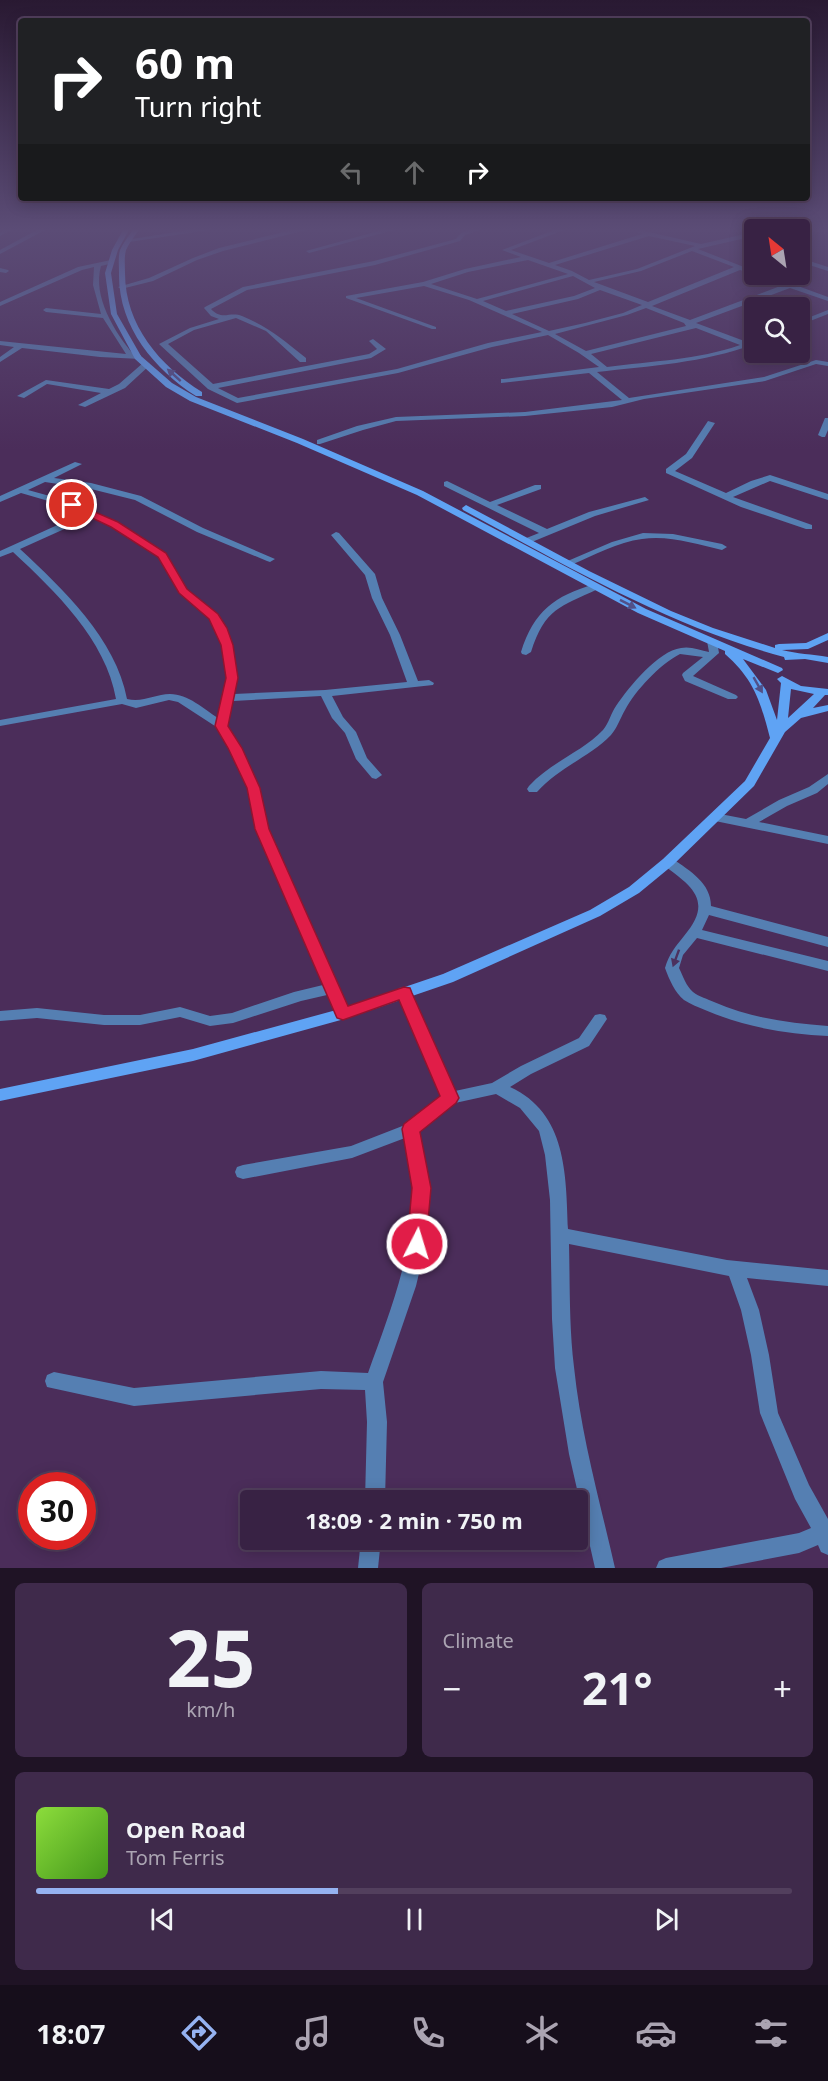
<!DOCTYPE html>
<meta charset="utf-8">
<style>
:root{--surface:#382244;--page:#3f2a4b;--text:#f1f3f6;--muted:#aba4b2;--line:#523f5d;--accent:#95b2f1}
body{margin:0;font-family:"Noto Sans",sans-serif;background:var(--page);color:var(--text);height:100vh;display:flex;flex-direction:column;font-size:22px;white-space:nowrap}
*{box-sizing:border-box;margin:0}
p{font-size:20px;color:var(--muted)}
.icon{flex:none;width:33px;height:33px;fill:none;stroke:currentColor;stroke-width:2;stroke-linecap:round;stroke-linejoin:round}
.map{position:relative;height:1568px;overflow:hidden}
.side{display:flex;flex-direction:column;gap:15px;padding:15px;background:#1f1325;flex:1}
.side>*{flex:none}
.hud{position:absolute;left:18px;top:18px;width:792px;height:183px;border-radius:6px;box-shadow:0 3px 15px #0003,0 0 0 2px var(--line);background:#202124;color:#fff;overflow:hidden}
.needle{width:39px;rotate:330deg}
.fabs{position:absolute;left:744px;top:219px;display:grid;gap:12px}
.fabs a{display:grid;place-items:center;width:66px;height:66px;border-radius:6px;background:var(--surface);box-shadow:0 3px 15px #0003,0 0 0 2px var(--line);font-size:30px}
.speed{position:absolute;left:18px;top:1472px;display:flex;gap:12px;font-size:30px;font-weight:700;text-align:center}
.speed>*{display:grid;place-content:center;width:78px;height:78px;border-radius:50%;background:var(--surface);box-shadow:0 3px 15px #0003,0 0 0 2px var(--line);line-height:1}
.speed .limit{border:9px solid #d22;background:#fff;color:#111}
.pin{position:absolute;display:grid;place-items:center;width:51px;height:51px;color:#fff;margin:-26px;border:3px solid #fff;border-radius:50%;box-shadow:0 2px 6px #0007}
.me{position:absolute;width:66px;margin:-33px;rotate:5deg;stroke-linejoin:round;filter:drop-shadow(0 0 4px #0008)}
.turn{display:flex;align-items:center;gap:21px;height:126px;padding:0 18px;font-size:27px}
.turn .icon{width:78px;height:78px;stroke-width:2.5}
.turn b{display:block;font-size:42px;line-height:51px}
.lanes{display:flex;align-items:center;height:57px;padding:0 18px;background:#0003;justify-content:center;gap:30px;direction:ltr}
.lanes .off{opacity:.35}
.big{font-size:45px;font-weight:700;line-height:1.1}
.side .widget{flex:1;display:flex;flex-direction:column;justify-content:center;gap:9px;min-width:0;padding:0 21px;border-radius:9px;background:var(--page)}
.side .dial{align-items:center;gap:0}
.dial b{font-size:78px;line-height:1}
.song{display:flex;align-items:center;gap:18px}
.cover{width:72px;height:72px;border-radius:9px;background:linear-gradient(135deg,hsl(90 70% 55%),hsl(100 70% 35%))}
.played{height:6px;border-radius:3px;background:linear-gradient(90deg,var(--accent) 40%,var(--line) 40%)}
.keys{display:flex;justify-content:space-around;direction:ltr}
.heat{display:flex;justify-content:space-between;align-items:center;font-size:33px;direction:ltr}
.side .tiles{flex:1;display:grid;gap:15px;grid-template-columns:1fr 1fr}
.widget:last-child{grid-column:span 2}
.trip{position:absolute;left:240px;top:1490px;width:348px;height:60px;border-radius:6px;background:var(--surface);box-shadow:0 3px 15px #0003,0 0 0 2px var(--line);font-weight:700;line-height:60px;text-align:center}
.tab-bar{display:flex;height:96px;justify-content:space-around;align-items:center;background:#160e1b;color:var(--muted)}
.tab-bar .icon{width:42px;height:42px}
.tab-bar .selected{color:var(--accent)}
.tab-bar b{font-size:27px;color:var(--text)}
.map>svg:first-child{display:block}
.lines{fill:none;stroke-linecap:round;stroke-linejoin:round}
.street{fill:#557fb2;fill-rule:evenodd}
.secondary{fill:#5fa3f4;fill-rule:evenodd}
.oneway{fill:#515088}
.oneway2{fill:#4c315e}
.route{fill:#e11d48;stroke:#92132f;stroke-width:1.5}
</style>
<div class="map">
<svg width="828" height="1568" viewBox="0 0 828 1568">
<rect width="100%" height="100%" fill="#4b2d5a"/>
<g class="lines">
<g class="street">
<path d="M2,230H11L0,236V232Z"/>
<path d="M37,230H45L0,254V250Z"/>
<path d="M188,230H209L129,242L126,240Z"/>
<path d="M292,230H306L223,251L197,260L153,281L121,289L118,287L149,278L193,258L219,248Z"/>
<path d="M382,230H394L309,253L306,251Z"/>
<path d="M469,230H480L465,235L460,241L375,265L247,290L211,309C222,321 230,311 242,316C270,328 282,339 306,358V362H300L266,331L236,318L194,330L168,344L213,384L369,354L377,349L369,341L373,339L386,349L371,358L218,388L238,398L397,369L488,343L542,332L469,300L424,286L356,298L436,327V329H432L346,298V296L423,282L465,269L521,257L502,250L554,230H564L511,250L549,263L642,234L638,232L640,230L701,244L754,232V236L698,249L754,271V274H765L828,297V301L790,288L696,323L747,342L754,340V344C704,363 649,366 597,372L629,398L764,377L816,360L828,362V366L816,364L765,381L644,399L612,407L525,416L396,421L363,430L320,444H317V440L357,426L396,417L525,412L622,400L589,373L501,383V379H504L599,367L579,353L548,335L492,347L398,373L237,403L208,389L159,344L190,328L219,319L211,316L204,308L205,307L243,287L374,261L456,239L461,233ZM649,236L695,246L637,269L589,280L572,271L555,265ZM692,251L734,267L648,302L594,282L641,271ZM528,260L568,274L477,299L431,284L468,272ZM740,270L783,285L690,320L652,306ZM573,276L595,288L574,296L506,311L483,301ZM600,290L642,305L623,313L585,323L549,331L512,314L578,299ZM646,308L684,323L686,326L586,351L555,334L627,315ZM696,328L740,345C698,360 651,361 607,367L591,354Z"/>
<path d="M800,258L828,267V271L800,262Z"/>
<path d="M111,260L114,262L113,263L101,266C92,296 115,333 134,355H141V359L100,357L22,348L0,362V357L14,347L0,345V341L126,354L103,318L46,312L43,310L46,308L101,314L93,285L94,267L82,270L0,306V302L78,267Z"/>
<path d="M0,268L8,270L9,271L6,273L0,272Z"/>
<path d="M828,310V314L800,325V321Z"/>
<path d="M143,363L150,365L125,388L85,407L78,405L101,393L47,384L24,398L17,396L46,380L109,389L119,384Z"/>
<path d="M825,418H828V430L825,437H822L818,435Z"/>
<path d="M708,421L715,423L692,458L675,471L726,493L751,481L770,475L828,494V500L770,481L733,497L812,525V529H806L741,507L666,473V469L686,454Z"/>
<path d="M75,462L82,464L54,478L91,483L141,496L203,528L275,559L270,562L267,561L197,532L135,500L91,489L45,482L28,490L75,503L118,522L165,553L187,589L218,615L226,628L232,645L237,678L234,694L325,690L407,682L390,635L372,598L365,575L331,535L336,532L339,533L375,574L382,598L400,635L418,681L429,680L434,683L433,685L332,696L343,717L356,732L367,758L382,775L376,779L372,778L356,759L345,733L332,718L321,696L233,701L228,726L241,748L259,788L268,829L350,1014L348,1018L343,1019L338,1018L327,995L301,1001L233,1023L210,1026L180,1017L140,1025H104L37,1018L0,1021V1011L37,1008L104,1015H140L180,1007L210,1016L232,1013L294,992L323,985L256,829L247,788L229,748L218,728L178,702L169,700L136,708L122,704L0,726V720L116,699C106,640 55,591 13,552L0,557V551L84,513L69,507L21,493L0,502V496ZM91,517L112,526L158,557L180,593L210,619L216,628L222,645L227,678L218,718C204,709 188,694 170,694C155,694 143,703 127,699C116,639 63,589 20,549Z"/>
<path d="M447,481L490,502L535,485H541V489L497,505L547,529L589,512L645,497L649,500L595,516L527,544L522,541L524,539L539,533L444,486V482Z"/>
<path d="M643,533L673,534L722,544L727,547L722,550C696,544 669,535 642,539C618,542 594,555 571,565H565L563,563L612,542Z"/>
<path d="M595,584L598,585V589C560,607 545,608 531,652L526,655L522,654L521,652C534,611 554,596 595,584Z"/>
<path d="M712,638L717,641L719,653L693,676L736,695L738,697L736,699H728L685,681L682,675L683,673L703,657L680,654C659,665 636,690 625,710C620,719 617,728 611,735C590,757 559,767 537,792H529L527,789L529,786C551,762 582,752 603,730C609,723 611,713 616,706C629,687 658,651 681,648C690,646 700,650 709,652L707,641Z"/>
<path d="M828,774V784L817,793L787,806L759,822L828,836V844L715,821L709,817L715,813L746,819L779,800L809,787Z"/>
<path d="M668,858L673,859C690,871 711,883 711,906L828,937V947L709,915L702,930L828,961V971L697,938L683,955L679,968C683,976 686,986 693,992C699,997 708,999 714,1002C751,1018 788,1023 828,1026V1036C785,1034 745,1027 705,1010C698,1007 690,1004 684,1000C675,993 669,979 665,968C669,954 676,946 684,936C714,901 692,886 663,865L662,862Z"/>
<path d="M404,987L409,988L411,992L455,1091L492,1083L521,1066L579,1038L595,1015L600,1014L605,1015L607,1019L589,1046L531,1074L510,1087C567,1113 566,1175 568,1229L727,1260L828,1270V1286L747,1278L759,1310L769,1355L778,1413L809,1485L828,1519V1555L821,1552L818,1545L799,1553L721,1568H656L659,1561L666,1558L799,1533L811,1528L795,1499L760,1413L751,1355L741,1310L729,1276L569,1244C570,1285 569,1326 574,1367C581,1435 600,1502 615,1568H595L569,1454L555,1368L552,1319L550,1200L545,1155L539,1131L520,1108L496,1094L455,1103L419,1131L429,1188L426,1244L416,1286L383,1382L387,1422L385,1500H365L367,1422L365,1390L321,1389L134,1406L47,1387L45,1381L47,1375L54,1372L134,1388L321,1371L368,1373C389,1314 414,1253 413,1189C412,1172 407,1155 405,1138L352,1158L243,1179L237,1177L235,1172L237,1167L243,1165L351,1146L405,1125L441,1096L397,992L399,988Z"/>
<path d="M361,1539H381L378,1568H358Z"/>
</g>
<g class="secondary">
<path d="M123,230H129L118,250L111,273L117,314L141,356L172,383L196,397L303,439L423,491L646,609L782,668L783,670L778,673L743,659L766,690L777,720L781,683L777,679L782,676L801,686L828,689V695H825L813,708L828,705V711L801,718L785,732L754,786L673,865L639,893L600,916L453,982L348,1018L193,1061L0,1101V1089L193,1049L340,1009L443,974L590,910L629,887L663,859L745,781L770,738C761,703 754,679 725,654V651L638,613L417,495L297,443L190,401L166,387L135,359L111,314L105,273L112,250ZM791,689L814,694L788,718Z"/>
<path d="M133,230H139C134,237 129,243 126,250C124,257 125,266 125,273C125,325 160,366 202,392V396H196C154,369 118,326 119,273C119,265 118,257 120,250C123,243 128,237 133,230Z"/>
<path d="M466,505L589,571L671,611L713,628L775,648V645L779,644L806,643L828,633V640L808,649L782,650C797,654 812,654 828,657V663L805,659L785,660L784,657C669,626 567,566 463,510L462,508Z"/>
</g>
</g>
<defs><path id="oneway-solid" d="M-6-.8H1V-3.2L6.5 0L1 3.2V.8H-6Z" transform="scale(1.5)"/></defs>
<g class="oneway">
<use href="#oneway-solid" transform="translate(174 375) rotate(-138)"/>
<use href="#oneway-solid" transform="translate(628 604) rotate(27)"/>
<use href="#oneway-solid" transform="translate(758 685) rotate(60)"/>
</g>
<use class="oneway2" href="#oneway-solid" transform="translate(676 958) rotate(110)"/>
<linearGradient id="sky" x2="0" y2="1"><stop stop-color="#291932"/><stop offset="0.51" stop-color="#5b4c76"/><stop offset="1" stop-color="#5b4c76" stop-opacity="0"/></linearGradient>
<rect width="828" height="450" fill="url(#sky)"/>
<path class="route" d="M72,502L118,522L166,553L187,589L218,614L227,628L233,645L238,678L228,726L242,748L260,788L269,829L348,1006L404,987L410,988L412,993L459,1098L456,1103L420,1132L431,1188L426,1244L424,1250L417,1252L410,1250L407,1244L412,1188L402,1129L404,1124L440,1096L399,1000L343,1020L337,1018L255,829L247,788L228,748L215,726L226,678L221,645L209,619L179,593L158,557L111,527L69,507L67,505Z"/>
</svg>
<div class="fabs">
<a><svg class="needle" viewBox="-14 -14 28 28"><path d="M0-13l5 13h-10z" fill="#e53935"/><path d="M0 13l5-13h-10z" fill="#aba4b2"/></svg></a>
<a><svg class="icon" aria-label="search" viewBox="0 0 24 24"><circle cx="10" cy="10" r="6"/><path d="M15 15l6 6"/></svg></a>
</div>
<div class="speed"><div class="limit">30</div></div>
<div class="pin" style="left:72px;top:505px;background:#d93025"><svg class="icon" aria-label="arrive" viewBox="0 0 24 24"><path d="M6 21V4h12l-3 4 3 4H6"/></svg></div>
<svg class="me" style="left:417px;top:1244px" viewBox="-20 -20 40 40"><circle r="17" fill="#e11d48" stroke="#fff" stroke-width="3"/><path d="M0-11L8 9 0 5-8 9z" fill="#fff"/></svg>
<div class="trip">18:09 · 2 min · 750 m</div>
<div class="hud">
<div class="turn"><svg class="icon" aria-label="right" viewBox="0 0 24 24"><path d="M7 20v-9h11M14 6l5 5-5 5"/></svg><div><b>60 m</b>Turn right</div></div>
<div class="lanes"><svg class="icon off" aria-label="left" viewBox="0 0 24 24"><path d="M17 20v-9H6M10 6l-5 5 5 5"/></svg><svg class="icon off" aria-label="ahead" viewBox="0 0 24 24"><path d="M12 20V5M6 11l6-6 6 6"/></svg><svg class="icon" aria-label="right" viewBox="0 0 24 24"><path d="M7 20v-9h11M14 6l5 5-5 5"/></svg></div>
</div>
</div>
<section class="side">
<div class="tiles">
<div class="widget dial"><b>25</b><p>km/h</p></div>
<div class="widget"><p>Climate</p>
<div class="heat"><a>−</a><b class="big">21°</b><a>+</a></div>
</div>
<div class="widget">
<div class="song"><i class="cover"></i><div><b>Open Road</b><p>Tom Ferris</p></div></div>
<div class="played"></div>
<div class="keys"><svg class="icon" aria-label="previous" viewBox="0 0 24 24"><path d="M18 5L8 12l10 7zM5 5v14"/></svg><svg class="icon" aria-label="pause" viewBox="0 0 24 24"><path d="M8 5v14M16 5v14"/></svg><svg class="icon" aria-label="next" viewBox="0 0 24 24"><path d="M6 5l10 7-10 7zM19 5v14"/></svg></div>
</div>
</div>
</section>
<nav class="tab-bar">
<b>18:07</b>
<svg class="icon selected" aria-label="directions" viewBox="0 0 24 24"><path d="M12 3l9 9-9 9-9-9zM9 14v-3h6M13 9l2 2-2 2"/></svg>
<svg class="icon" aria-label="music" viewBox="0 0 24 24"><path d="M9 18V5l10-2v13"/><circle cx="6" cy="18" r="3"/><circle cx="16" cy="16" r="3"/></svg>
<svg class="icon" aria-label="phone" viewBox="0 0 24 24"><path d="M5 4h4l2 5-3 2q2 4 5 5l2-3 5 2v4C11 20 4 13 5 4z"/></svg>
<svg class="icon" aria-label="climate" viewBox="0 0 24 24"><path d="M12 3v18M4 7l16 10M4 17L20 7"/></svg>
<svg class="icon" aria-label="car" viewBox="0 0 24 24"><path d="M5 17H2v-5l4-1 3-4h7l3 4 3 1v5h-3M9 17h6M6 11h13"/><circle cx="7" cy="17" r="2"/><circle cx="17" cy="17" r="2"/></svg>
<svg class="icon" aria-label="filters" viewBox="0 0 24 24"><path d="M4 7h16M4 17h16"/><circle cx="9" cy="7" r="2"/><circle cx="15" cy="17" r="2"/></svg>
</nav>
